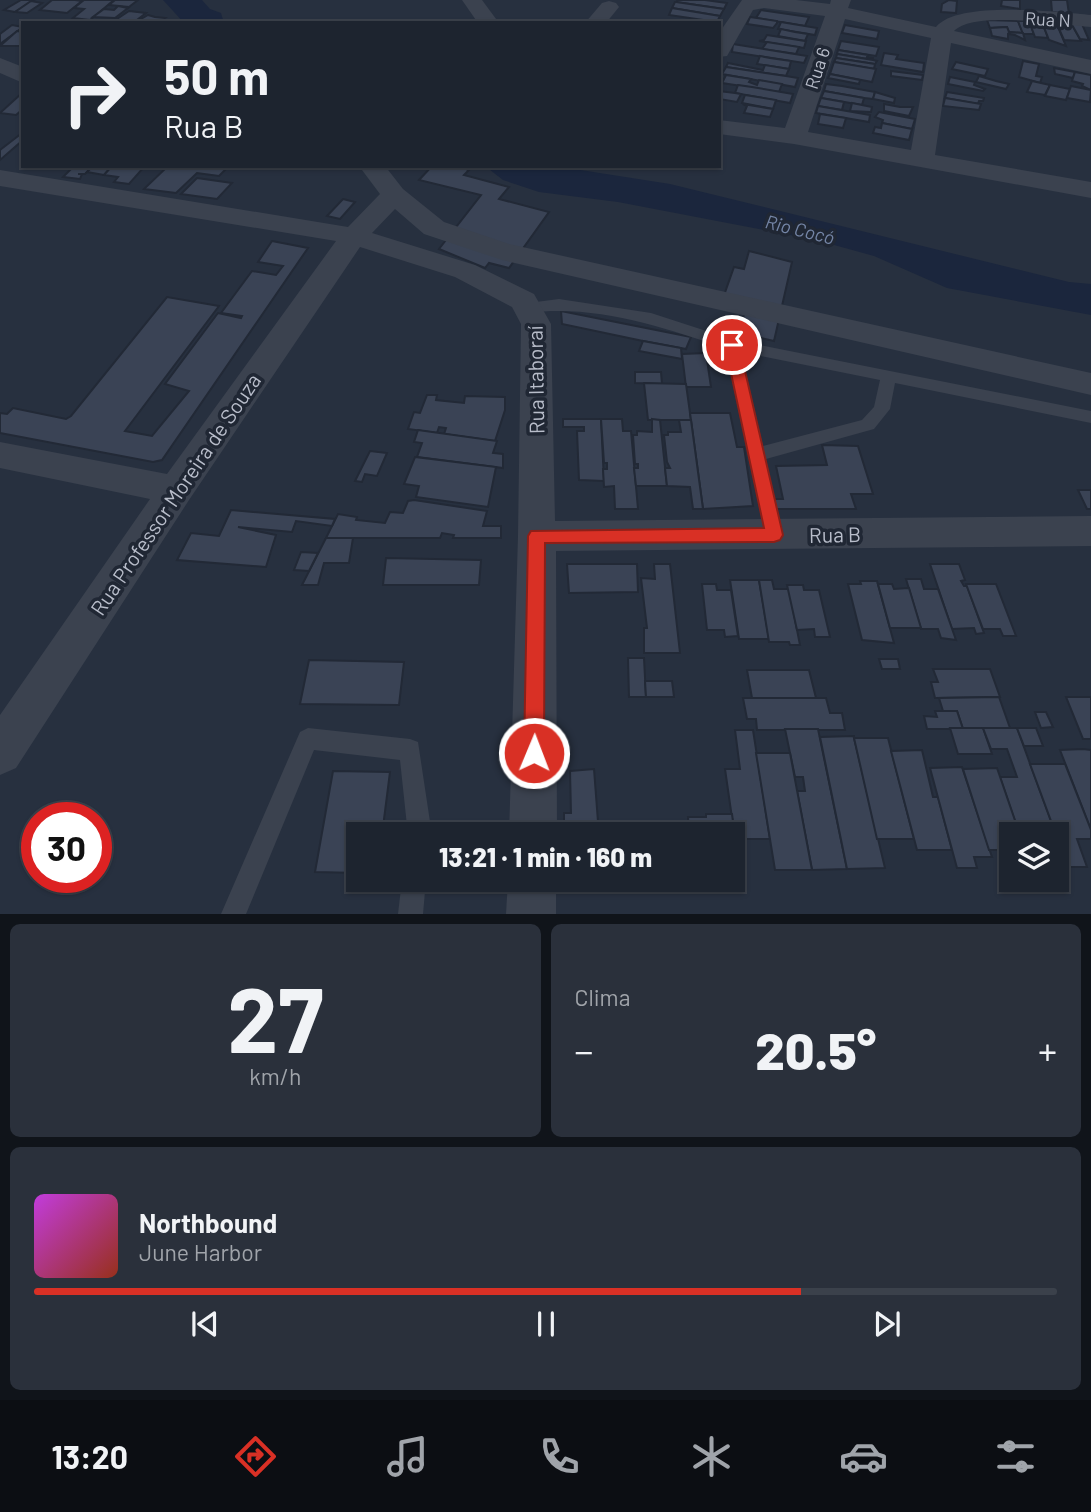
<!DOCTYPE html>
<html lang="pt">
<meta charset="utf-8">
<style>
:root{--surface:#1d242f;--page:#2a303b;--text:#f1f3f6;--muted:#a0a4aa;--line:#3b414b;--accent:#d93025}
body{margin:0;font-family:Barlow,sans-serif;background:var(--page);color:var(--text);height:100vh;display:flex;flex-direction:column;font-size:26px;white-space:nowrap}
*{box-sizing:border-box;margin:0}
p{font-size:23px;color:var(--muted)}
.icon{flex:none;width:38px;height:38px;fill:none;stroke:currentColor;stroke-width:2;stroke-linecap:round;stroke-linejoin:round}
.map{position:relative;height:914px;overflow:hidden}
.drawer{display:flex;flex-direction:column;gap:10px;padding:10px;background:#10141a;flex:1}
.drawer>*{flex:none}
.hud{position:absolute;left:21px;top:21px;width:700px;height:147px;border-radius:0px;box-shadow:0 2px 5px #0004,0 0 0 2px var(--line);background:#1d242f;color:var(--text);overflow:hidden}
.buttons{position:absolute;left:999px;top:822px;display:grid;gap:14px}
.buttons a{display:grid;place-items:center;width:70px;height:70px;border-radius:0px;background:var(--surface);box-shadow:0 2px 5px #0004,0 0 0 2px var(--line);font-size:35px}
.speed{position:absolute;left:21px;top:802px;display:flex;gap:14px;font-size:35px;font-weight:700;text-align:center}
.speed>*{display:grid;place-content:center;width:91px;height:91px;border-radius:50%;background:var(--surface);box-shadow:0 2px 5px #0004,0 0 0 2px var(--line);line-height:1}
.speed .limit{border:10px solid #d22;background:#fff;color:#111}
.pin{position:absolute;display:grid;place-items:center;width:60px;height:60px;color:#fff;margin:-30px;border:4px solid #fff;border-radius:50%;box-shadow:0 2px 7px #0007}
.me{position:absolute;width:77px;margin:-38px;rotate:1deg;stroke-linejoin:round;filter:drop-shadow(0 0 5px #0008)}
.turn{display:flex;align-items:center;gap:24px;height:147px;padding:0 28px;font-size:32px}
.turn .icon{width:91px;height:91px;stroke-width:2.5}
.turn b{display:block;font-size:49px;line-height:60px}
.big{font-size:52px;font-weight:800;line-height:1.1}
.drawer .tile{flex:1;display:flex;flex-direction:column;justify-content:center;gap:10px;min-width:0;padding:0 24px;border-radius:10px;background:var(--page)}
.drawer .dial{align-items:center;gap:0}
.dial b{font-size:91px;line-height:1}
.song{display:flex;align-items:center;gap:21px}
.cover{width:84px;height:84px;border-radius:10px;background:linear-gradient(135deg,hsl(290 70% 55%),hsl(10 70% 35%))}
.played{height:7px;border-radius:4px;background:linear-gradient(90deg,var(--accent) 75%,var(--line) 75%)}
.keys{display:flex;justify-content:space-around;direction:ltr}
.heat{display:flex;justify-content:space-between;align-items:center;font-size:38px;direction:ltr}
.drawer .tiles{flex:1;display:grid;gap:10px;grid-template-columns:1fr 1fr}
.tile:last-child{grid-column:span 2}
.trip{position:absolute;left:346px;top:822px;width:399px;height:70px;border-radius:0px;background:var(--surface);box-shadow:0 2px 5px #0004,0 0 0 2px var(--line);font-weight:800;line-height:70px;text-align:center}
.tab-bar{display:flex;height:112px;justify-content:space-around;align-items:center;background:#0c0e13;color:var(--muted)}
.tab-bar .icon{width:49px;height:49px}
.tab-bar .on{color:var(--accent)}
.tab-bar b{font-size:32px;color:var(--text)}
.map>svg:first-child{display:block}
.water{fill:#1b263d}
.building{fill:#3a4355;stroke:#222936;stroke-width:2}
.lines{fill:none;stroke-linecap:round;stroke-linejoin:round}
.lane{fill:#3b424f;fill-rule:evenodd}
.street{fill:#3b424f;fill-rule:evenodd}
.route{fill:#d93025;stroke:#8d1f18;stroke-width:2}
.labels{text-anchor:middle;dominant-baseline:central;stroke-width:7;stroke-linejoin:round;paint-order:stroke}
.far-street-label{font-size:18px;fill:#b8bdca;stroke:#202734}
.far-water-label{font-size:19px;font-style:italic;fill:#7485a6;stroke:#202734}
.street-label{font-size:21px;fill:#b8bdca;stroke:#202734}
</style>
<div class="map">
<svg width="1091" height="914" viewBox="0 0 1091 914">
<rect width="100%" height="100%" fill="#27303f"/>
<g class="water">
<path d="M163,0H202L210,9L221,13L224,23H184Z"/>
<path d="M485,166H555L670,184L1069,282L1091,284V315L947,288L874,256L816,240L618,202L539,192L503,180Z"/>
</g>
<g class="building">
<path d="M21,0H34L15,12L4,10Z"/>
<path d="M52,0H75L82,1L67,13L40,10Z"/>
<path d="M84,0H114L90,20L73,18L84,9L74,8Z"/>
<path d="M115,0H138L129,7L109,5Z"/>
<path d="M678,0H705L727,3L724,9L676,2Z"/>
<path d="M949,0L957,1L956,13L941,12L942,4Z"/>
<path d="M1002,0H1020V9L1001,6Z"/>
<path d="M1051,0H1067L1069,14L1052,12Z"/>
<path d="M31,1L42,3L27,13L15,12Z"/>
<path d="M675,2H676L724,9L720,16L672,8Z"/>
<path d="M118,6L128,8L115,18L93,17L104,9L114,10Z"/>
<path d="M672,8L720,16L717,22L669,15Z"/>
<path d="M761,10L809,17L805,26L756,18Z"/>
<path d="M129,11L146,13L133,23H111Z"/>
<path d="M148,15L155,17L165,18L157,23L149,20L134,23Z"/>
<path d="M750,17L777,21V23L773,28L747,24Z"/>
<path d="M987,20L1018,21L1023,33L1009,32L1007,27L990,28Z"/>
<path d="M1018,21H1029L1034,34H1023Z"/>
<path d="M1029,21L1042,22L1048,38L1035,37Z"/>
<path d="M781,22L817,28L815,35L778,29Z"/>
<path d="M1042,22H1056L1066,46L1049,40Z"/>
<path d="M1056,22L1071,23L1081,41L1064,40Z"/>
<path d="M1071,23L1082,24L1089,40L1080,39Z"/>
<path d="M12,25L23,27L0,44V34Z"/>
<path d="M845,25L879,31L877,39L842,33Z"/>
<path d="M1007,27L1009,32L1023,33L1025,40L1015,35L1008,34V39L992,36L990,28Z"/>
<path d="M781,29L795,32L808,34L805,41L778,36Z"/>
<path d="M17,31L23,32V46H0Z"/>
<path d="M767,35L805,41H806L804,48L759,41L764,40Z"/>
<path d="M841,41L879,47L876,56L838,50Z"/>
<path d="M767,42L799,47L796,54L762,49Z"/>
<path d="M733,44L807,56L804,63L732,52Z"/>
<path d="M838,50L868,55L867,57L873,58V60L837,54Z"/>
<path d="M884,53L898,55L896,59L924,63L923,72L881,65Z"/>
<path d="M837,54L873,60L877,61L875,64L836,58Z"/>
<path d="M760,56L770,58L791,61L789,69L757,64Z"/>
<path d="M836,58L875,64L874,69L834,62Z"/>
<path d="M1023,61L1039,64L1036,76L1042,77L1040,83L1019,77Z"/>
<path d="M834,62L876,69L872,82L830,74Z"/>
<path d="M956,62L988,69L985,76L952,69Z"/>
<path d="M728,63L763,70L765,65L789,69L786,76L726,67Z"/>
<path d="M726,67L786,76L798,78L795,87L722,74Z"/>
<path d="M1054,68L1075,72L1073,78L1055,74Z"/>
<path d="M891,71L923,75L922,80L891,76Z"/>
<path d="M1075,72L1091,75V90L1082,86L1083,84L1072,81Z"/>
<path d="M830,74L860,80L859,84L828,78Z"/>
<path d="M726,75L751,79L749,82L757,85L759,80L782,84L779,92L722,83Z"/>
<path d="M979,76L996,81L1009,84L1006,89L976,82Z"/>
<path d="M950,77L975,82L974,85L985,89L983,91L948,84Z"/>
<path d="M1032,81L1050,85L1045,95L1027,92Z"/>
<path d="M826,84L842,86L875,92L873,99L864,98L824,91Z"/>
<path d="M738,85L752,87L793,94L790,103L735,93Z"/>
<path d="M1050,85L1070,89L1066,100L1045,96Z"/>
<path d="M1071,86L1091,90L1090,102L1067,98Z"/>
<path d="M719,91L735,93L741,94L737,102L719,99Z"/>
<path d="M824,91L864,98L862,105L821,98Z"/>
<path d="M875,92L895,98L894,103L873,99Z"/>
<path d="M947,92L984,98L983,101H979L978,104L945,98Z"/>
<path d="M22,93L23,109L16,115L0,113Z"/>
<path d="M745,95L776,100L773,109L742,103Z"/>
<path d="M821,98L844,102L842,110L818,106Z"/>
<path d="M945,98L981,104L979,110L943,106Z"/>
<path d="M852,103L872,107L871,112L850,111Z"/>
<path d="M743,104L773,109L770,117L744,113L747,106Z"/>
<path d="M884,104L900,107H913L909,116L884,111Z"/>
<path d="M818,106L870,115L869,122L816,113Z"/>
<path d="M879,112L915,119L912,129L882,123L883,120L875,117Z"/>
<path d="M820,114L846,118L843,128L818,124Z"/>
<path d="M882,123L912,129L909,140L873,133L875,127L881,128Z"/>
<path d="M22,133L23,140L0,160V150Z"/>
<path d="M74,166H93L85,174H78H82L80,179L63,177Z"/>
<path d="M93,166H112L104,175L87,172Z"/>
<path d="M112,166H145L129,184L114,182L118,177L104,175Z"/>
<path d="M168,166H229L219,176L197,173L176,193L144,189Z"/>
<path d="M432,166H457L469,170L464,175L509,187L499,199L549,212L509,268L489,263L485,268L439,249L481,195L419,180Z"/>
<path d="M197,178L232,183L217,199L181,194Z"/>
<path d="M343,199L355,202L340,219L327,216Z"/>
<path d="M272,241L308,248L162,460L153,462L0,433V413L7,414L13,408L66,419L71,416L167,297L219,306L125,431L152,436L189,391L165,384L218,313L241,318L242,316L221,313L252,271L276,275L283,266L258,262Z"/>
<path d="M749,251L792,262L774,341L738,333L747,306L722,301L734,267L744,269Z"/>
<path d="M561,311L691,337L686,349L643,341L562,324Z"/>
<path d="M643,341L681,348L682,359L639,351Z"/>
<path d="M706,353L711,387H686L682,354Z"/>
<path d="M635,372H661L662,384L635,383Z"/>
<path d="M644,383L686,384L691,420H648Z"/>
<path d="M427,395H437L436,400L464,403L465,396L505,397V410L495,441L444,434L446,428L439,427L437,433L408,429L414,412L420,413Z"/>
<path d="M690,413H730L737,447H744L753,506L703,509Z"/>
<path d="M563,419H601L604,481L579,480L577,431H584V427H563Z"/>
<path d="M601,419H622L623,431H631L638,509H615L614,486L604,487L603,469H607V463H604Z"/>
<path d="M652,419L660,420L667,486H636L634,468H638V464H635L633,435H637V431L652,432Z"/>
<path d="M679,420H691L703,509H693L690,487L667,486L665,468H670L667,462L664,435H668V432H681Z"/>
<path d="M418,430L497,441L493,453L503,454V468L417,457L422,443L414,442Z"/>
<path d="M822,445L858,446L873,494H851L856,509H776L774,499H783L776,466L827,465Z"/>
<path d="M370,451L387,453L377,476L365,474L362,482L355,481Z"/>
<path d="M415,457L496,467L488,507L416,497L419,486L404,484Z"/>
<path d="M1078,490H1091V509H1087Z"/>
<path d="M414,500L487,511L483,526H501V538H453L454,535L442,533L440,538H326L338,514L357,517L356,520L385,523L390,512L403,513L408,501Z"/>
<path d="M231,510L335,519L332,526L296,521L292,532L238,527L276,535L266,567L177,560L191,533L219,536Z"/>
<path d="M326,538H353L349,563H324L318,585H302Z"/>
<path d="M301,552L318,553L309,571L294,570Z"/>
<path d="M386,558L481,560L479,585H383Z"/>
<path d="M567,564H637L638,592L569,593Z"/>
<path d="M654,564H670L680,653H644V628H647L641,578L655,579Z"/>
<path d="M930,564H959L965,580L961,581L964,586H967L984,633L976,634L974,628L952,629Z"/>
<path d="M906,579H921L924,589H938L956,640L941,638L938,629H921Z"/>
<path d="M730,580H759L769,639H739Z"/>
<path d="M759,580H772L774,589H789L800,645H790L789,642H769Z"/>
<path d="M860,581H877L894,643L862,640L848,584H861Z"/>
<path d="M702,584H716L717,590H731L738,636L725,637L724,630H707Z"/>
<path d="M878,584H892L894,589L909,588L921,628H890Z"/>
<path d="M966,584H996L1016,636H1003L1000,629H983Z"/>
<path d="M787,585H803L804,590H819L830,637H815L814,629L797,630Z"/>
<path d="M628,658H644L646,697H629Z"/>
<path d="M879,659H898L900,669H882Z"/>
<path d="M309,660L404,662L399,705L300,704Z"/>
<path d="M933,669H990L1000,697L935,698L931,682H938Z"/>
<path d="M747,670H809L816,698H752Z"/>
<path d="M645,681H672L674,697H646Z"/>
<path d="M999,697L1010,728L963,729L957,711H943L939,698Z"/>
<path d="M1066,697H1091V739H1083Z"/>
<path d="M743,698H826L830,713H842L845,730H757L756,719H747Z"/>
<path d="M935,711H957L963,729H927L924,716L937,717Z"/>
<path d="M1035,712H1046L1053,727L1041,728Z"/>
<path d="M950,728H983L992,754H958Z"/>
<path d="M983,728H1017L1055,832L1019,833L1000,777H1017L1007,749H991Z"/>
<path d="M1017,728H1036L1043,746H1024Z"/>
<path d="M785,729H818L847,869L812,870L797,791H805L803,777H795Z"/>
<path d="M735,730H753L770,839H735L725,769H740Z"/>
<path d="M854,736V738L885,868L847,869L820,737Z"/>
<path d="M854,738H888L914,839H877Z"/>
<path d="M1083,749L1091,750V830L1060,750Z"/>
<path d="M922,750L933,797H938L952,850H917L891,751Z"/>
<path d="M756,753H790L812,870H775Z"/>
<path d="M1030,764H1065L1091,830V839H1077L1087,867H1068Z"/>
<path d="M962,767L992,857H974L977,868H957L930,768Z"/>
<path d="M997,768L1020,835H1012V864L1007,850H989L963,769Z"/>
<path d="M594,769L599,835H564V813H571L570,771Z"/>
<path d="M333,771L390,772L382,835H359V873L315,872Z"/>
<path d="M706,814H732L741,882H714L733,880V835H689L688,817H706Z"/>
<path d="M564,880H605L606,891L581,893L579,884L564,885Z"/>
</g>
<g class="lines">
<g class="lane">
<path d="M559,299L651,313L734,340L1091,411V423L895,383L890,409L874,429L766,459L783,535L781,540L774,543L767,540L765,535L725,348C662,327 595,304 528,313L520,308L528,303ZM741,352L880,380L874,407L862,420L763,446Z"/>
<path d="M308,728L410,739L418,742L432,835H408L400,760L314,750L246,914H221L300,732Z"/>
<path d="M402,880H426L423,914H398Z"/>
</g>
<g class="street">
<path d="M462,0H482L499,23H478Z"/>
<path d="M742,0H796L830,4L831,0H851L848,8L936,27C958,0 1056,12 1091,15V27C1062,25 974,10 954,31L1091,60V74L951,43L935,155L1091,182V198L794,144L719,134V120L785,128L825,16L764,8L753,10L727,56L719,57V33ZM845,19L931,38L911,150L808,132Z"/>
<path d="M609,1L616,3L619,7L606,23H585L602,3Z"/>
<path d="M0,58L23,67V83L0,73Z"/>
<path d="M359,166H385L403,189L444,222L509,244L1091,373V395L502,260L424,234L395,209L372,233L475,265L534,294L538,301L551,324L555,521L1091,516V546L556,551L557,835H509L518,536L521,324L512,307L455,277L360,247L189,500L16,768L0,775V715L150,499L0,468V442L167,474L336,241L0,186V170L348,227L380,194Z"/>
<path d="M508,880H556V914H506Z"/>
</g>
</g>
<path class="route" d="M732,340L739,345L783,535L780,540L774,542L545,543L544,753L541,760L534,763L527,760L524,753L528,536L531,531L764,528L725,345Z"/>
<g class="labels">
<g class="far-street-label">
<text transform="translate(1048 19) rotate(3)">Rua N</text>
<text transform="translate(817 68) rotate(-72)">Rua 6</text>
</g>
<g class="far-water-label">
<text transform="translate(800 229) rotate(14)">Rio Cocó</text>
</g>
<g class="street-label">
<text transform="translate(535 380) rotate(-91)">Rua Itaboraí</text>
<text transform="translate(175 494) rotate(-56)">Rua Professor Moreira de Souza</text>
<text transform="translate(835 534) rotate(-1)">Rua B</text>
</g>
</g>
</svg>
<div class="buttons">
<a><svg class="icon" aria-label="layers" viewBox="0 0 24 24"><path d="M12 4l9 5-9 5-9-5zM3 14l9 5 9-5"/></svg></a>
</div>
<div class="speed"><div class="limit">30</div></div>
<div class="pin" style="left:732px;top:345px;background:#d93025"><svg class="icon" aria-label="arrive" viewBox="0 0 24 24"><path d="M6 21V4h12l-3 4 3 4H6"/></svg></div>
<svg class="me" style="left:534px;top:753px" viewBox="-20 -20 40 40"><circle r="17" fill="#d93025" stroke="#fff" stroke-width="3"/><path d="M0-11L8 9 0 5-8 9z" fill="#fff"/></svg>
<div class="trip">13:21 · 1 min · 160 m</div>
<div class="hud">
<div class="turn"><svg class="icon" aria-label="right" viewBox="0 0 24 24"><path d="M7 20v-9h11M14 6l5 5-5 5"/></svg><div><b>50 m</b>Rua B</div></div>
</div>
</div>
<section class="drawer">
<div class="tiles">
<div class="tile dial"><b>27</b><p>km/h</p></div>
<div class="tile"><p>Clima</p>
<div class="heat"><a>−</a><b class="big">20.5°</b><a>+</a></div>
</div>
<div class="tile">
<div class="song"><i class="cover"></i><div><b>Northbound</b><p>June Harbor</p></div></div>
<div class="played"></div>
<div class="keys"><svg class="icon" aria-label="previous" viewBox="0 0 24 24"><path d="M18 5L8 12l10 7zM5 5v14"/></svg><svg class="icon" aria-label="pause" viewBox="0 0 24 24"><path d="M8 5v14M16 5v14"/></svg><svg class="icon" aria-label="next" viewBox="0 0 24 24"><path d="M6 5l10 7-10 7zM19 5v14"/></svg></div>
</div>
</div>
</section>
<nav class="tab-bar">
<b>13:20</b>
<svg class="icon on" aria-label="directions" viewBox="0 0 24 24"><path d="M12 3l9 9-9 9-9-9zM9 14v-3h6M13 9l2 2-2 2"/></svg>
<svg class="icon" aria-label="music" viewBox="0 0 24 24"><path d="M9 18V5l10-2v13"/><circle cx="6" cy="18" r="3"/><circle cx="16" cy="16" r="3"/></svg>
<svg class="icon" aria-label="phone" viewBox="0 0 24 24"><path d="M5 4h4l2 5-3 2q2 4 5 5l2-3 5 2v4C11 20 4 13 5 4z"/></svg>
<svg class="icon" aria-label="climate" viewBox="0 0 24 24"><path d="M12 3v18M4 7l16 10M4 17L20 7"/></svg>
<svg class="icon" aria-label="car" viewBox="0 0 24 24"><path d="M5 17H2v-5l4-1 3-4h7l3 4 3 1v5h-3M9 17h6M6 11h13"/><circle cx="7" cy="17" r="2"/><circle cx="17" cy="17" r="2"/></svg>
<svg class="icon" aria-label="filters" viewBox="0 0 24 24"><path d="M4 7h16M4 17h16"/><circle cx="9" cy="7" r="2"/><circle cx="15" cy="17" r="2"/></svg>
</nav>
